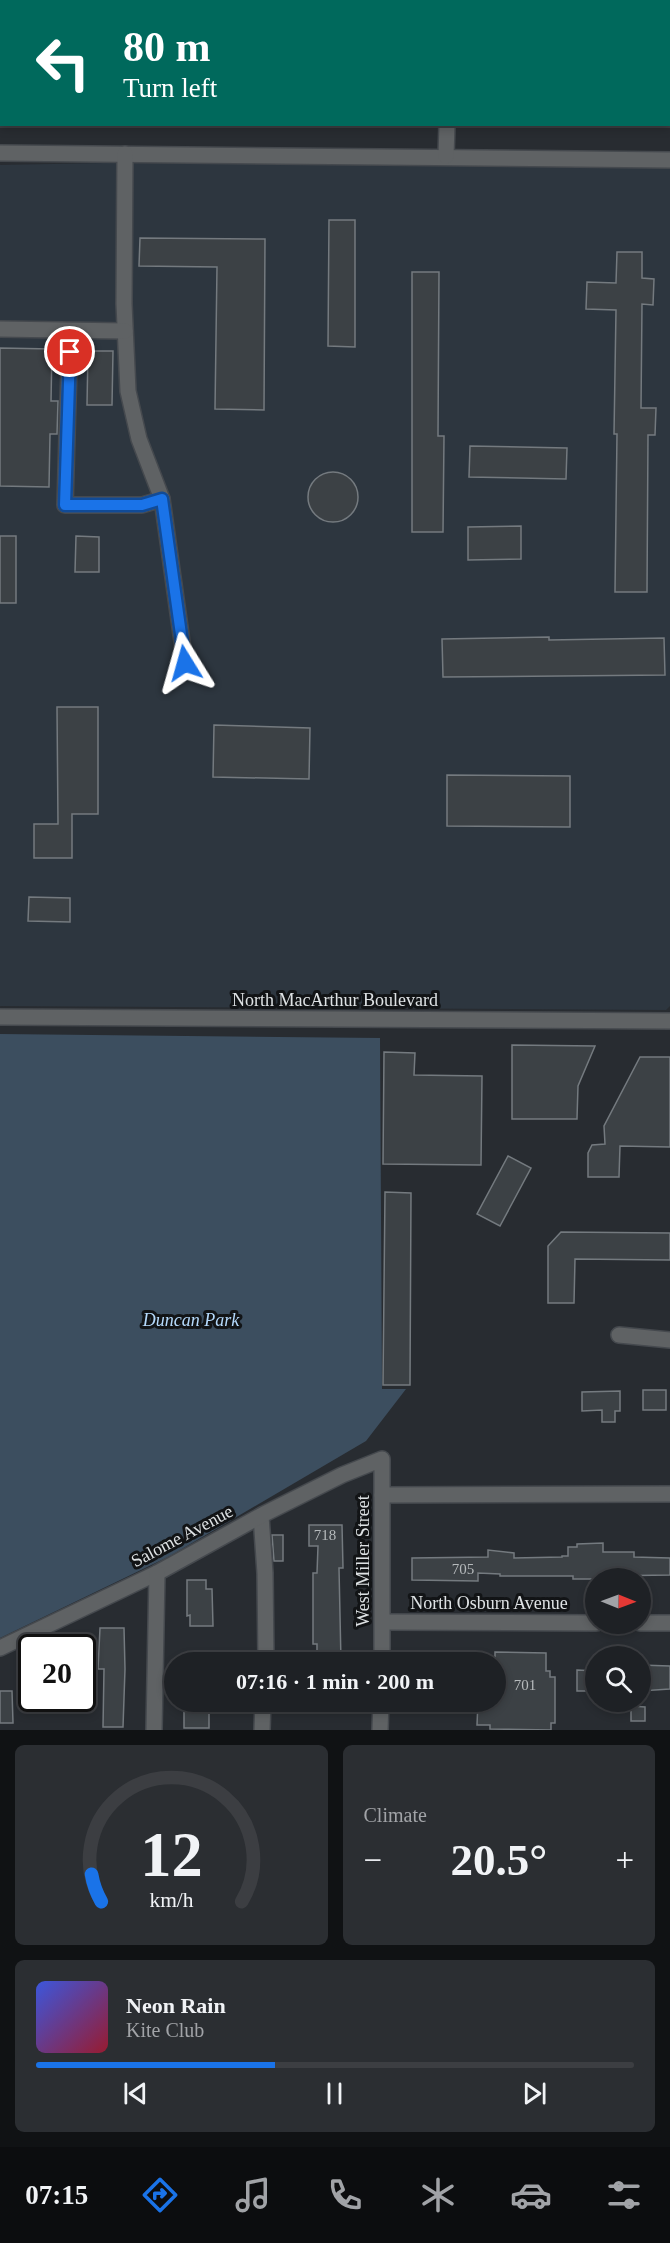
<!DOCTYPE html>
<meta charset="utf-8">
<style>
:root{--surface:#1e2125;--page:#2b2e32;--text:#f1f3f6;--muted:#a1a3a7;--line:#3c3e42;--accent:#1a73e8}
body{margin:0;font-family:Georgia,serif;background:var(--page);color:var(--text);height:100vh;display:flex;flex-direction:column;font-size:22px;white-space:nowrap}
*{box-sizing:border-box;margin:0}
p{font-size:20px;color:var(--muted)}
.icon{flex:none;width:33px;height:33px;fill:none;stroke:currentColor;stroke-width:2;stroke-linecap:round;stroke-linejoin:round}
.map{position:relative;height:1730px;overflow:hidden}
.side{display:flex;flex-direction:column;gap:15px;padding:15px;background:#101214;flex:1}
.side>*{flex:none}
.hud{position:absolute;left:0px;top:0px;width:670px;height:126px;box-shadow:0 3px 9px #0003,0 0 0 2px var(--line);background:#00695c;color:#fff;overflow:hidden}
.needle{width:39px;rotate:91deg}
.controls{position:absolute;left:585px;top:1568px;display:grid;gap:12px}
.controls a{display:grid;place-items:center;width:66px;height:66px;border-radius:50%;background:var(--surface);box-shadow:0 3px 9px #0003,0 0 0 2px var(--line);font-size:30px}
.speed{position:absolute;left:18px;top:1634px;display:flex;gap:12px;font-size:30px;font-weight:700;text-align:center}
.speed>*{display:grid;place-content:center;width:78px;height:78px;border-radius:50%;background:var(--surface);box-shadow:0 3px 9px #0003,0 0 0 2px var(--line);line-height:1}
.speed .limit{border:3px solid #111;border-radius:9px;background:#fff;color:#111}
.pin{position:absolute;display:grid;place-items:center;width:51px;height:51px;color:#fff;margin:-26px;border:3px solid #fff;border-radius:50%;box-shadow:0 2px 6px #0007}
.me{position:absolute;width:66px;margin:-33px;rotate:352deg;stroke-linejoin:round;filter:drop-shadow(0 0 4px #0008)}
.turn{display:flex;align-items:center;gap:21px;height:126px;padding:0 24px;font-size:27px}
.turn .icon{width:78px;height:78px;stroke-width:2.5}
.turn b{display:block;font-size:42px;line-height:51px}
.big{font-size:45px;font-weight:700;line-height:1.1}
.side .tile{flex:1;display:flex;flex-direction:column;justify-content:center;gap:9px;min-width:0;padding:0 21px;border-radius:9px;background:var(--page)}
.side .dial{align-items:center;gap:0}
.dial svg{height:156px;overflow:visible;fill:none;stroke:var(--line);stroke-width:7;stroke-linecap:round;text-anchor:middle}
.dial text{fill:var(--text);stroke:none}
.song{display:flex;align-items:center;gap:18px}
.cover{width:72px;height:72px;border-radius:9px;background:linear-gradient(135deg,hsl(230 70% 55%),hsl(350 70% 35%))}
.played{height:6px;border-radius:3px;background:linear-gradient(90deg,var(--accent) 40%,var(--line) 40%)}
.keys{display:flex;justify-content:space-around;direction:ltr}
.heat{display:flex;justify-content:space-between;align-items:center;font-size:33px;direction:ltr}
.side .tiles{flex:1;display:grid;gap:15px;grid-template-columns:1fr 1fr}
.tile:last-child{grid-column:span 2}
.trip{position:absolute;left:164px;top:1652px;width:342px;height:60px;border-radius:30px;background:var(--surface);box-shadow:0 3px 9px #0003,0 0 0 2px var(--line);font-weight:700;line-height:60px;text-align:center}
.tab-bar{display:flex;height:96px;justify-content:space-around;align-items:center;background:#0c0d0f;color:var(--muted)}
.tab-bar .icon{width:42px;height:42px}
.tab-bar .current{color:var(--accent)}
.tab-bar b{font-size:27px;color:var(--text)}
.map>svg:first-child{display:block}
.built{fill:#2d363f}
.green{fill:#3c4e5f}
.building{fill:#3c4145;stroke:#747a7f;stroke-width:1.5}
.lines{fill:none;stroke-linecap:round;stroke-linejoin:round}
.minor-casing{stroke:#45494e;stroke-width:18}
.minor{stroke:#5f6264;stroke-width:15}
.route-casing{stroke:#114b97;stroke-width:15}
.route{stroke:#1a73e8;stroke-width:10}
.labels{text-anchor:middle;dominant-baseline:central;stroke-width:6;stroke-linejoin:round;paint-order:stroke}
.number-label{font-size:15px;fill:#b6babc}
.street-label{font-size:18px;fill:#dee2e4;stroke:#121416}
.park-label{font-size:18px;font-style:italic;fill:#b5dafc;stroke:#121416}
</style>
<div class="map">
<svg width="670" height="1730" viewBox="0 0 670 1730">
<rect width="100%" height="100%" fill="#282c31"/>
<path class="built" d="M104,163L670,166V1006L666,1010L0,1006V165Z"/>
<path class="green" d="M0,1034L380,1038L382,1389H406L366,1441L170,1556L0,1638Z"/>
<g class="building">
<path d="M329,220H355V347L328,346Z"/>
<path d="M140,238L265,239L264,410L215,409L217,267L139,266Z"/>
<path d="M617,252H642V278L654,279L653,305L642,304L641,408H656L655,435H648L647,592H615L617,434H614L616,310L586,309L587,282L616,283Z"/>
<path d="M412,272H439L438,436H444L443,532H412Z"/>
<path d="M0,348L52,349L51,401H58L57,434H50L49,487L0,486Z"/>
<path d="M88,351H113L112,405H87Z"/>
<path d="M470,446L567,448L566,479L469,477Z"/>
<circle cx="333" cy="497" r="25"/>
<path d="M521,526V559L468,560V527Z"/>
<rect x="0" y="536" width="16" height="67"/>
<path d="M76,536L99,537V572H75Z"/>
<path d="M549,637V640L664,638L665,675L443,677L442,639Z"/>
<path d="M57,707H98V814H72V858H34V824H58Z"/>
<path d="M214,725L310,728L309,779L213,777Z"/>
<path d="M447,775L570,776V827L447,826Z"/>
<path d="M29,897L70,898V922L28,921Z"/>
<path d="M512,1045L595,1046L578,1086L577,1119H512Z"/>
<path d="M384,1052L415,1053L414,1075L482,1076L481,1165L383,1164Z"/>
<path d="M640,1057H670V1147L620,1146L619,1177H588V1153L592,1145L605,1144L604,1126Z"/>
<path d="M508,1156L531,1168L500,1226L477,1214Z"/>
<path d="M385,1192L411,1193L410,1385H383Z"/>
<path d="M561,1232L670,1233V1260L575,1259L574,1303H548V1246Z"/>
<rect x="643" y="1390" width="23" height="20"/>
<path d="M620,1391V1411H615V1422H602V1410L582,1411V1392Z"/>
<path d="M309,1525H342L343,1568H339L341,1662H317V1644H313V1573H317L318,1546H309Z"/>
<path d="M272,1535H283V1561H274Z"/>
<path d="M603,1543V1552H634V1557L670,1558V1575L603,1576V1578L596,1579H573V1576H500V1574L478,1573V1581L412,1580V1558L488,1557V1550L514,1553V1558L562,1557V1556H568V1547H577V1544Z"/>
<path d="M187,1580H206V1589H212L213,1626H190V1615L187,1616Z"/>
<path d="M100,1628H124L125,1669L123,1727H103L104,1669H98Z"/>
<path d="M495,1652L546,1653V1671H550V1677H555V1723H551V1730L490,1729V1725H477L478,1701H495Z"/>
<path d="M640,1665L670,1666V1689L640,1691Z"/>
<path d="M577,1670L596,1671V1691H577Z"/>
<path d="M0,1691H12L13,1723H0Z"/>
<path d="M631,1706L645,1707V1721H631Z"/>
<path d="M184,1711L209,1712V1728H184Z"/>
</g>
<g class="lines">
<g class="minor-casing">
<g id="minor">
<path d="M447,2V0"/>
<path d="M0,153L670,160"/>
<path d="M125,154L124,304L128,391L139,439L162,499L185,663"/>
<path d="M446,156L447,124"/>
<path d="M0,329L125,331"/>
<path d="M70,331L65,505H142L162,499"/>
<path d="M0,1017L670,1021"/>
<path d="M619,1335L670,1340"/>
<path d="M382,1495L670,1494"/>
<path d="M261,1516L265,1573L266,1662"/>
<path d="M383,1622L596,1623"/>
<path d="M640,1623H670"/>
<path d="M0,1648L157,1573L264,1514L342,1475L382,1459V1662"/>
<path d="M154,1730L157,1573"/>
<path d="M262,1730L263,1701"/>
<path d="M380,1730L381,1701"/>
</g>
</g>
<use href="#minor" class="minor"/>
</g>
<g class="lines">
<g class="route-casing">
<path id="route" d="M70,352L65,505H142L162,499L185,663"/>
</g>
<use href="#route" class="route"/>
</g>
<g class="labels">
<g class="number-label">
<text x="325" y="1535">718</text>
<text x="463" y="1569">705</text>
<text x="525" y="1685">701</text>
</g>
<g class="street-label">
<text x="335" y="1000">North MacArthur Boulevard</text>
<text transform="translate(182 1536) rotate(-28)">Salome Avenue</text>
<text transform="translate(363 1561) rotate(-90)">West Miller Street</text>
<text x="489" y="1603">North Osburn Avenue</text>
</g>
<g class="park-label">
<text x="191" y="1320">Duncan Park</text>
</g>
</g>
</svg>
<div class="controls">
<a><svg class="needle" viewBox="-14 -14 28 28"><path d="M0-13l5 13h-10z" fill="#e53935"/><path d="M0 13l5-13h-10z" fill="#a1a3a7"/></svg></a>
<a><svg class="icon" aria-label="search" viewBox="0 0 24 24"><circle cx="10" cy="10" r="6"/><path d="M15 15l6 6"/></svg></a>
</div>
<div class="speed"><div class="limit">20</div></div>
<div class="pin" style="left:70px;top:352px;background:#d93025"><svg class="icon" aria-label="arrive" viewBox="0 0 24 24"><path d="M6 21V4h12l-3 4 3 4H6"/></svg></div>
<svg class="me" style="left:185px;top:663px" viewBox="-20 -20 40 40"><path d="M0-17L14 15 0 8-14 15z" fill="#1a73e8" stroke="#fff" stroke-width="4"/></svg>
<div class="trip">07:16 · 1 min · 200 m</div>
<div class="hud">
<div class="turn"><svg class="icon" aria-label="left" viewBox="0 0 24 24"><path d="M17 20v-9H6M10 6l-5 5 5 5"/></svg><div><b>80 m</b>Turn left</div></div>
</div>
</div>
<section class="side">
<div class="tiles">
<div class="tile dial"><svg viewBox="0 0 100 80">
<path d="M14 69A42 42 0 1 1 86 69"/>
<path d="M14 69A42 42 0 0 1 9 55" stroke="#1a73e8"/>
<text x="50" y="56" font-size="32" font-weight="700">12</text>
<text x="50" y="72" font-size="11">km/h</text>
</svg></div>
<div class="tile"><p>Climate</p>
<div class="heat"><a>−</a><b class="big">20.5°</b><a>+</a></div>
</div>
<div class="tile">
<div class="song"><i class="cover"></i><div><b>Neon Rain</b><p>Kite Club</p></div></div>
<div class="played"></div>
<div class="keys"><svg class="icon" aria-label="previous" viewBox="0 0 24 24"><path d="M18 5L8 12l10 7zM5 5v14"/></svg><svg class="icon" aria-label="pause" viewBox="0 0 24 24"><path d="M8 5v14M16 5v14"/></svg><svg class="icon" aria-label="next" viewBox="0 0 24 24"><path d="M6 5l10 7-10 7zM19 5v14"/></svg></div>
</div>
</div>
</section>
<nav class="tab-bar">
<b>07:15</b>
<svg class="icon current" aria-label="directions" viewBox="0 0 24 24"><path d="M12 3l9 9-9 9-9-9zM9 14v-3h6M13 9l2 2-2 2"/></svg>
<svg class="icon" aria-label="music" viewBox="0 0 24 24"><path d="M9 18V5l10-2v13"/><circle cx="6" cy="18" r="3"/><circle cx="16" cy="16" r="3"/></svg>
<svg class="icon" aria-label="phone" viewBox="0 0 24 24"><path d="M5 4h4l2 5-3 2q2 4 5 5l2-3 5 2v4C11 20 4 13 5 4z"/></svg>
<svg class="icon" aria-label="climate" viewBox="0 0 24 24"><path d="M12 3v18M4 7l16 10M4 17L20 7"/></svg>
<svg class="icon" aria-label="car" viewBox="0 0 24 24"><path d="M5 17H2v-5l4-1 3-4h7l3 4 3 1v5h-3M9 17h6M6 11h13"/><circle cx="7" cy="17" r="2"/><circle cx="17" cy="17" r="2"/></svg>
<svg class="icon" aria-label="filters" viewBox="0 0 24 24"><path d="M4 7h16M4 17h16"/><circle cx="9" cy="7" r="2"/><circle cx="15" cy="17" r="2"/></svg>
</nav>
